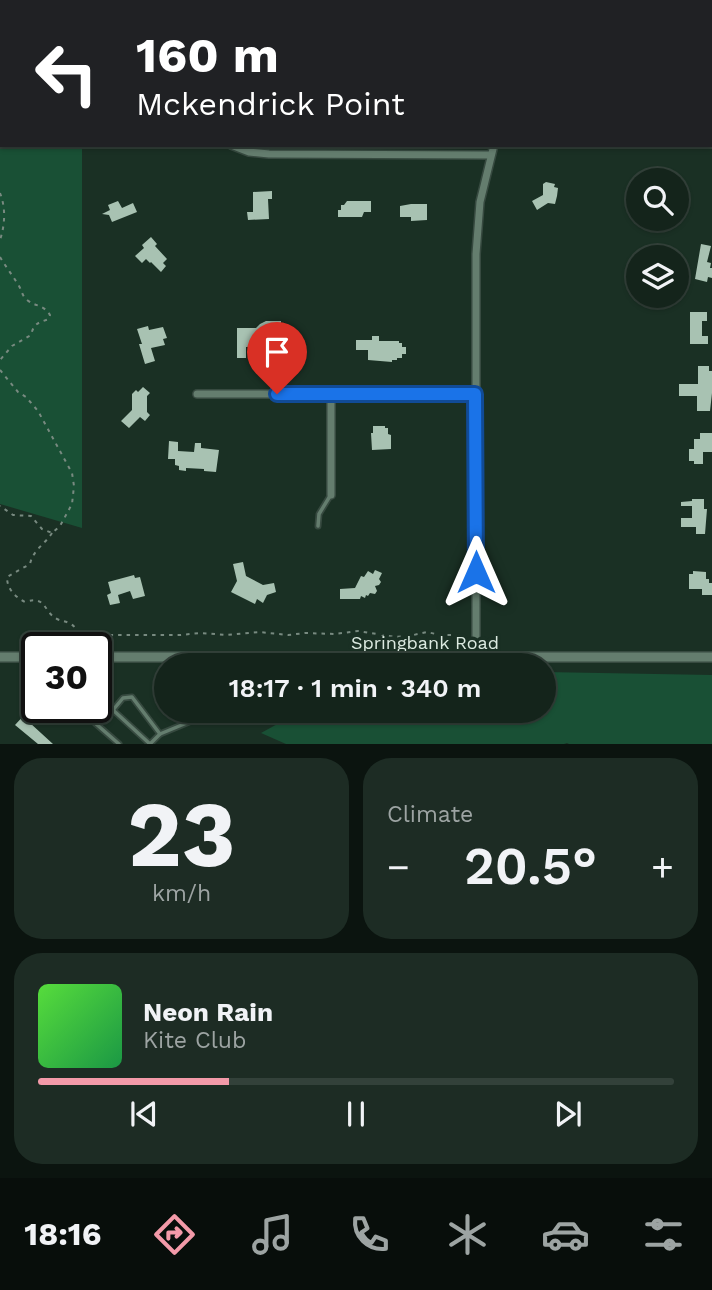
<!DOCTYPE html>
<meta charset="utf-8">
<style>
:root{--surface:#14241b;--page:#1d2c24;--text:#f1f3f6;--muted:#9da4a3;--line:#33413a;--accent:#f39aa9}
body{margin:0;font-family:"Work Sans",sans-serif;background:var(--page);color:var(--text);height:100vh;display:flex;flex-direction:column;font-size:26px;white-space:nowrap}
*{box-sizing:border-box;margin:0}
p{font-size:23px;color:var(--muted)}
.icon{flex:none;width:38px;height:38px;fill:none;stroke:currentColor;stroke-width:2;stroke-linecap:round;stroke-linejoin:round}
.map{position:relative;height:744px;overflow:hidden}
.sheet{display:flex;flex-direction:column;gap:14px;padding:14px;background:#0b140f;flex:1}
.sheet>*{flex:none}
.banner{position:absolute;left:0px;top:0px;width:712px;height:147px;box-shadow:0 2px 5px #0004,0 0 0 2px var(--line);background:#202124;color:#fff;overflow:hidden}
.fabs{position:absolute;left:626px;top:168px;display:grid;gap:14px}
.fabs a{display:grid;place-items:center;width:63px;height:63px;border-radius:50%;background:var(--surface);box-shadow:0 2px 5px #0004,0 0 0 2px var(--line);font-size:35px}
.speed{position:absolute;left:21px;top:632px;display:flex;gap:14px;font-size:35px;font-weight:700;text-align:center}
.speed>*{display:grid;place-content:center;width:91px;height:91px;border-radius:50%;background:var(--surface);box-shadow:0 2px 5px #0004,0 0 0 2px var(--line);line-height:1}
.speed .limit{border:4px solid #111;border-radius:10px;background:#fff;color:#111}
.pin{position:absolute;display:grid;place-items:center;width:60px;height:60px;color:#fff;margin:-72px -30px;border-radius:50% 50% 50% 0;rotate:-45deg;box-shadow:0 0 7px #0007}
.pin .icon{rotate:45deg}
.me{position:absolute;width:77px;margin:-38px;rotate:0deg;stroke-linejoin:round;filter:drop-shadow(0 0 5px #0008)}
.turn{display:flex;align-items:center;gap:24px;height:147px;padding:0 21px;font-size:32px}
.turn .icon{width:91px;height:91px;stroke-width:2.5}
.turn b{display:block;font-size:49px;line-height:60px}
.big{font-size:52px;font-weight:600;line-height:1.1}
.sheet .card{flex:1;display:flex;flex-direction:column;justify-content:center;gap:10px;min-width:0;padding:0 24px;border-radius:28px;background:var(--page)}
.sheet .dial{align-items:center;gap:0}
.dial b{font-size:91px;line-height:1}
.song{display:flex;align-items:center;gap:21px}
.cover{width:84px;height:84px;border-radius:10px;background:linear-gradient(135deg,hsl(110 70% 55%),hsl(140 70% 35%))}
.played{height:7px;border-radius:4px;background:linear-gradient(90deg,var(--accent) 30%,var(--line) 30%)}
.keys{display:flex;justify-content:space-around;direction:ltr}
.heat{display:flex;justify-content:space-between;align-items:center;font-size:38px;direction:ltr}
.sheet .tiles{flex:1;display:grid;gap:14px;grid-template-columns:1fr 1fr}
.card:last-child{grid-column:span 2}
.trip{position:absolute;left:154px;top:653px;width:402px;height:70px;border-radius:35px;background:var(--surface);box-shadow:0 2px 5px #0004,0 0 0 2px var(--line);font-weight:600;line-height:70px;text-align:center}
.tab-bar{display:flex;height:112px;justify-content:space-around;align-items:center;background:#080e0b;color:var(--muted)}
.tab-bar .icon{width:49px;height:49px}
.tab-bar .on{color:var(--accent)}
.tab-bar b{font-size:32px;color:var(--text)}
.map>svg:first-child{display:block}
.green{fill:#195035}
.building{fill:#a8c2b2}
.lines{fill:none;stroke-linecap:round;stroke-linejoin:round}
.service-casing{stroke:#374a40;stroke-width:7}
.minor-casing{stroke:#374a40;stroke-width:10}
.tertiary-casing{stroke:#374a40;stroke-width:12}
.path{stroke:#788a80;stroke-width:2;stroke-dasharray:3.5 5;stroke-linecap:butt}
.service{stroke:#647d6e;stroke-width:3.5}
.minor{stroke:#647d6e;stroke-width:7}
.tertiary{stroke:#647d6e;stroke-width:9}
.route-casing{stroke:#114b97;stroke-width:18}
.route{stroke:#1a73e8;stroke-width:12}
.labels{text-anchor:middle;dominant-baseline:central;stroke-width:7;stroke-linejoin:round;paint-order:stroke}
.street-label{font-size:18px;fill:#dceae1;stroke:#1a3024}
</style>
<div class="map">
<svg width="712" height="744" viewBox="0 0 712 744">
<rect width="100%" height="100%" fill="#1a3024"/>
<g class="green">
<path d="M0,0H82V2H2V145H82V528L0,504Z"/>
<path d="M544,672L712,675V744H569L567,743L564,744H286L261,733L301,711L544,710Z"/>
</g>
<g class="building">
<path d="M546,182L555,184L554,187L558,188L557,196L555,204L548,203L537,210L532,201L543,195V184Z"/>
<path d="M272,191V199H268L269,219L248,220L247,212H253V192Z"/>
<path d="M118,201L122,208L133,203L137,212L112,222L109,215L102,214L110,210L108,205Z"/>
<path d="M347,201H371V212H364L362,217H338V210H341V205H344Z"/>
<path d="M411,204H427V220L411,221V217H400V206Z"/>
<path d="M151,237L157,244L155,246L167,259L163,263L166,266L161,272L151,262L150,263L146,259L142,263L135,256L144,248L142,245Z"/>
<path d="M701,244L711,246L707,262L711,263L710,268H712V278L708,277L707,282L695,279Z"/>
<path d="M690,312H707V321H702V336H708V344H690Z"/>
<path d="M266,321H281V336H289V358H280L279,345L246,347V358H237V328H256L260,324Z"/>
<path d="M148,326L149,330L163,327L167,338L163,339L165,345L151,348L155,361L145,364L139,344H142L137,329Z"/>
<path d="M372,336H379V341H399V343H402V347H406V354H402V358H397V360H392V362L368,360V350H356V340H372Z"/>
<path d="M698,366H709V371H712V393L710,411H697V396H679V384H698Z"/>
<path d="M143,387L150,393L147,396V412L150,415L145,421L140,417L129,428L121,421L132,410V394L136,390L138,392Z"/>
<path d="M373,426H385V428H388V434L391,435V449L372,450L371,433H373Z"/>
<path d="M700,433H712V452H703V464H694V461H689V449H694V439H700Z"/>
<path d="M169,441L178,442V451L194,452L195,443H201V448L219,450L216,472L204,471V469L186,468V471L179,470V466L175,465V459H168Z"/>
<path d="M692,499H704V509H707L705,534H696V527H681V518H692V506H681V502L692,501Z"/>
<path d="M243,562L246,576L263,585L274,583L276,592L267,595L263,603L257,599L255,604L231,592L237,581L233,564Z"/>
<path d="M375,570L382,573L379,579L381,582L379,585L375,586L377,591L375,594L370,593L368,596L366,595L365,598L361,596L360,599H340V589L355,588L361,576L364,577L368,571L373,574Z"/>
<path d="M693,571L706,572V579H709V583H712V595H702V589H689V574H693Z"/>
<path d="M134,575L135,578L140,577L145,596L133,599L130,591L118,595L120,603L110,605L107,595L111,593L108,582Z"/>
<path d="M23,676L33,677L31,697L21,696Z"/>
<path d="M27,712L34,718L30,723L53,744H38L15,725Z"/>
</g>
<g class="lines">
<g class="service-casing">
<g id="service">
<path d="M318,526L319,514L330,496"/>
<path d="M113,710L123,698L132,697L160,734"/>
<path d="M119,744L95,723L102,714L113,710L150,744"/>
<path d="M150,744L160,734L218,710"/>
</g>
</g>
<g class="minor-casing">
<g id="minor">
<path d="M203,2V0"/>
<path d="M580,2L582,0"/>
<path d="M231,145L249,152L269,154L490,155"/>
<path d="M197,394H475"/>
<path d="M331,394V495"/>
<path d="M476,657V254L480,202L494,145"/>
</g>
</g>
<g class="tertiary-casing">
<g id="tertiary">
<path d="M0,657H37"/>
<path d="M96,657H712"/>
</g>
</g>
<g class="path">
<path d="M5,2V0"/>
<path d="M0,6L2,4"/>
<path d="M0,193C6,208 5,225 0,240"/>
<path d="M0,257C6,267 13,276 19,286C22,291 22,296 27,300C36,307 43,304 50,315L49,319C38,323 34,323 31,335L12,346L0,360"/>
<path d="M0,370L18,392L26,397L38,411L72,473L74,486L72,504L60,526L52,533L42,529L31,516L13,515L0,506"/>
<path d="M52,533C45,544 33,550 30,564L7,577C7,589 15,597 25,602C47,595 43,612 57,619C61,621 65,621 69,623C74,625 77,630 81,635H180L201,633L226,635L259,632L288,635L305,633L334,634L358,631L395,637L409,636L427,632L440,635H459L468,642"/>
</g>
<use href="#service" class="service"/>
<use href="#minor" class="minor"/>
<use href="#tertiary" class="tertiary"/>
</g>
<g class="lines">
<g class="route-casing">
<path id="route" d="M277,394H475L476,572"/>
</g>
<use href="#route" class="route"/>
</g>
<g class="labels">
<g class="street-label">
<text x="425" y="642">Springbank Road</text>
</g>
</g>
</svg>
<div class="fabs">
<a><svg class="icon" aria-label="search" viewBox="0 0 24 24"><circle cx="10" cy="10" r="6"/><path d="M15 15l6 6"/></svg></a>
<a><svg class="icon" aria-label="layers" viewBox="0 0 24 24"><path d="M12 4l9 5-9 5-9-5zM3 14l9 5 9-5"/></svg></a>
</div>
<div class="speed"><div class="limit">30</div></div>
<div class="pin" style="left:277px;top:394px;background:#d93025"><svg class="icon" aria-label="arrive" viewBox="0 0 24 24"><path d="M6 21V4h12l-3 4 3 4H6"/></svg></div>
<svg class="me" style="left:476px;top:572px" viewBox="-20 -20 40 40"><path d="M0-17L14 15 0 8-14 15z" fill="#1a73e8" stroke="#fff" stroke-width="4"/></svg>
<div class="trip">18:17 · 1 min · 340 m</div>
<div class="banner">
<div class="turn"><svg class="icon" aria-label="left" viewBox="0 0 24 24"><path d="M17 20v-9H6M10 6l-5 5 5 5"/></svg><div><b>160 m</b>Mckendrick Point</div></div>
</div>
</div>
<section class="sheet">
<div class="tiles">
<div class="card dial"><b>23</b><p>km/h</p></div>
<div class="card"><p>Climate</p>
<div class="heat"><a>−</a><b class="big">20.5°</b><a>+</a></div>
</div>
<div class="card">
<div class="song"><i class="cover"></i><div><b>Neon Rain</b><p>Kite Club</p></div></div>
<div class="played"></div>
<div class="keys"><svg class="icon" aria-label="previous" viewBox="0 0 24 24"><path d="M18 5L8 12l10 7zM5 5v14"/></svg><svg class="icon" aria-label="pause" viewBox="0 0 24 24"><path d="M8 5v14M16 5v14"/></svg><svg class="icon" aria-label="next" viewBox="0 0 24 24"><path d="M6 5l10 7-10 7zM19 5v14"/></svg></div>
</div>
</div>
</section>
<nav class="tab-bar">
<b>18:16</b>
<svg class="icon on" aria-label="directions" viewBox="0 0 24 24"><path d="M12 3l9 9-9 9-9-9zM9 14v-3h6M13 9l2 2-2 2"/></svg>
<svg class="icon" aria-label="music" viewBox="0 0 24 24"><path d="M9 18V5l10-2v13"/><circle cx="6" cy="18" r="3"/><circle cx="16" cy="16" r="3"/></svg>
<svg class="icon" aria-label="phone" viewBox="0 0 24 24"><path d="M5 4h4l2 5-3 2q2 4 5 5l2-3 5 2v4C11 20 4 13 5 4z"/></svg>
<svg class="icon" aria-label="climate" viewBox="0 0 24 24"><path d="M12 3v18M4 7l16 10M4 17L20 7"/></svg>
<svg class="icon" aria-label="car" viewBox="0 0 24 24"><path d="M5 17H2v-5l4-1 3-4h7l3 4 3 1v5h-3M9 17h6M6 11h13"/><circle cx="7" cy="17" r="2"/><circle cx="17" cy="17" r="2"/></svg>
<svg class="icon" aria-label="filters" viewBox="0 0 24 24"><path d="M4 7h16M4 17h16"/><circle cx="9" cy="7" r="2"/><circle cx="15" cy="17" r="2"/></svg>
</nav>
